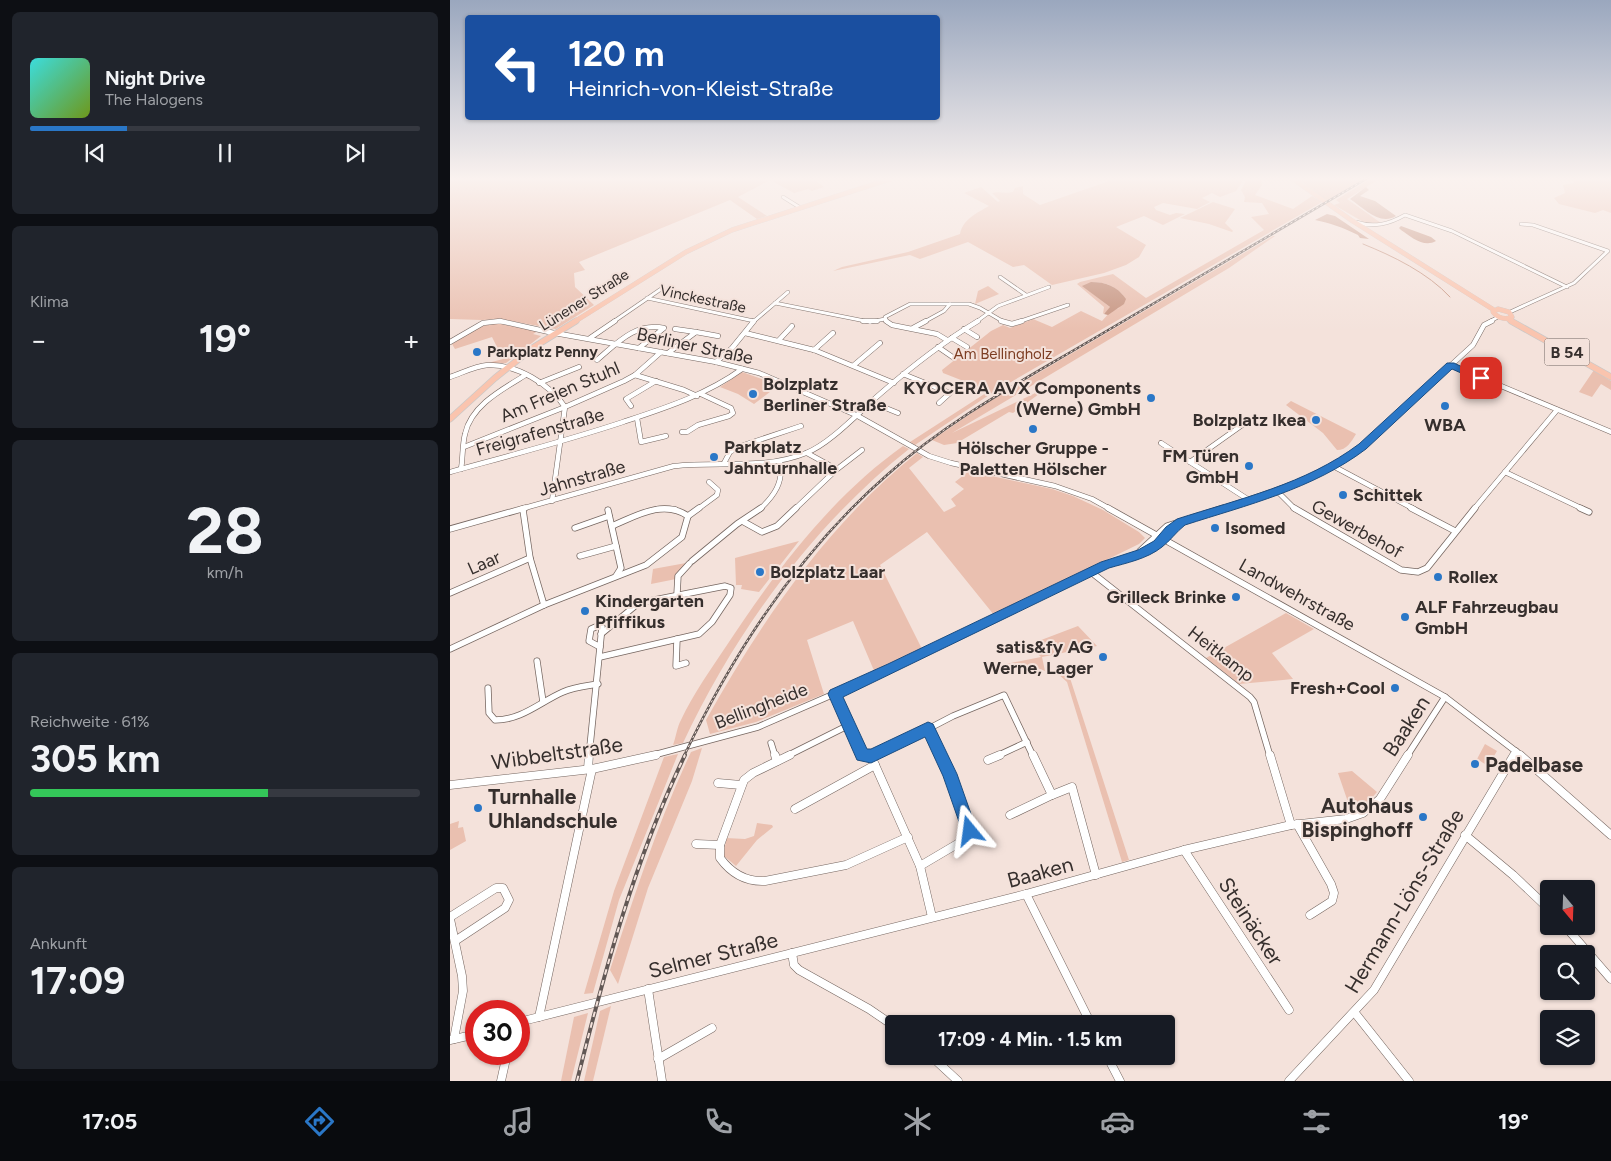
<!DOCTYPE html>
<html lang="de">
<meta charset="utf-8">
<style>
:root{--surface:#171b24;--page:#20242c;--text:#f1f3f6;--muted:#9ea1a6;--line:#363941;--accent:#2a77c7}
body{margin:0;font-family:Figtree,sans-serif;background:var(--page);color:var(--text);height:100vh;display:flex;flex-direction:column;font-size:19px;white-space:nowrap}
*{box-sizing:border-box;margin:0}
p{font-size:16px;color:var(--muted)}
.icon{flex:none;width:28px;height:28px;fill:none;stroke:currentColor;stroke-width:2;stroke-linecap:round;stroke-linejoin:round}
.map{position:relative;flex:1;overflow:hidden}
.drawer{display:flex;flex-direction:column;gap:12px;padding:12px;background:#0d0f14;width:450px}
.drawer>*{flex:none}
.guide{position:absolute;left:15px;top:15px;width:475px;height:105px;border-radius:5px;box-shadow:0 1px 4px #0004;background:#1a4fa0;color:#fff;overflow:hidden}
.needle{width:32px;rotate:161deg}
.tools{position:absolute;left:1090px;top:880px;display:grid;gap:10px}
.tools a{display:grid;place-items:center;width:55px;height:55px;border-radius:5px;background:var(--surface);box-shadow:0 1px 4px #0004;font-size:25px}
.speed{position:absolute;left:15px;top:1000px;display:flex;gap:10px;font-size:25px;font-weight:700;text-align:center}
.speed>*{display:grid;place-content:center;width:65px;height:65px;border-radius:50%;background:var(--surface);box-shadow:0 1px 4px #0004;line-height:1}
.speed .limit{border:8px solid #d22;background:#fff;color:#111}
.pin{position:absolute;display:grid;place-items:center;width:42px;height:42px;color:#fff;margin:-21px;border-radius:10px;box-shadow:0 2px 8px #0006}
.me{position:absolute;width:55px;margin:-28px;rotate:344deg;stroke-linejoin:round;filter:drop-shadow(0 0 4px #0008)}
.turn{display:flex;align-items:center;gap:18px;height:105px;padding:0 20px;font-size:22px}
.turn .icon{width:65px;height:65px;stroke-width:2.5}
.turn b{display:block;font-size:35px;line-height:42px}
.big{font-size:38px;font-weight:700;line-height:1.1}
.drawer .card{flex:1;display:flex;flex-direction:column;justify-content:center;gap:8px;min-width:0;padding:0 18px;border-radius:8px;background:var(--page)}
.drawer .dial{align-items:center;gap:0}
.dial b{font-size:65px;line-height:1}
.song{display:flex;align-items:center;gap:15px}
.cover{width:60px;height:60px;border-radius:8px;background:linear-gradient(135deg,hsl(180 70% 55%),hsl(80 70% 35%))}
.played{height:5px;border-radius:2px;background:linear-gradient(90deg,var(--accent) 25%,var(--line) 25%)}
.keys{display:flex;justify-content:space-around;direction:ltr}
.heat{display:flex;justify-content:space-between;align-items:center;font-size:28px;direction:ltr}
.charge{height:8px;border-radius:4px;background:linear-gradient(90deg,#34c759 61%,var(--line) 0)}
.trip{position:absolute;left:435px;top:1015px;width:290px;height:50px;border-radius:5px;background:var(--surface);box-shadow:0 1px 4px #0004;font-weight:700;line-height:50px;text-align:center}
.menu{display:flex;height:80px;justify-content:space-around;align-items:center;background:#090b0e;color:var(--muted)}
.menu .icon{width:35px;height:35px}
.menu .selected{color:var(--accent)}
.menu b{font-size:22px;color:var(--text)}
main{display:flex;flex:1;min-height:0}
.map>svg:first-child{display:block}
.green{fill:#eac0b0}
.water{fill:#c69480}
.lines{fill:none;stroke-linecap:round;stroke-linejoin:round}
.stream{stroke:#c69480;stroke-width:1}
.minor-far3-casing{stroke:#756660;stroke-width:4}
.minor-far2-casing{stroke:#756660;stroke-width:5.5}
.minor-far1-casing{stroke:#756660;stroke-width:7}
.minor-casing{stroke:#756660;stroke-width:9}
.major-far1-casing{stroke:#cbc9c8;stroke-width:5}
.major-casing{stroke:#cbc9c8;stroke-width:7}
.minor-far3{stroke:#fff;stroke-width:3}
.minor-far2{stroke:#fff;stroke-width:4.5}
.minor-far1{stroke:#fff;stroke-width:5.5}
.minor{stroke:#fff;stroke-width:8}
.major-far1{stroke:#fac4ae;stroke-width:4.5}
.major{stroke:#fac4ae;stroke-width:5.5}
.rail-far1-casing{stroke:#625855;stroke-width:2.5}
.rail-casing{stroke:#625855;stroke-width:4}
.rail-far1{stroke:#f4e2db;stroke-width:1;stroke-dasharray:2.5;stroke-linecap:butt}
.rail{stroke:#f4e2db;stroke-width:2;stroke-dasharray:5.5;stroke-linecap:butt}
.route{fill:#2a77c7;stroke:#1b4d81}
.poi-dot{fill:#2a77c7;stroke:#f4e2db;stroke-width:2}
.labels{text-anchor:middle;dominant-baseline:central;stroke-width:4;stroke-linejoin:round;paint-order:stroke}
.far-street-label{font-size:15px;fill:#362f2d;stroke:#f4e2db}
.far-poi-label{font-size:15px;font-weight:bold;fill:#362f2d;stroke:#f4e2db;text-anchor:start}
.far-park-label{font-size:15px;fill:#7d3d22;stroke:#f4e2db}
.shield{fill:#f4e2db;stroke:#6f6561;stroke-width:1}
.shield-label{font-size:16px;font-weight:bold;fill:#362f2d}
.street-label{font-size:18px;fill:#362f2d;stroke:#f4e2db}
.poi-label{font-size:18px;font-weight:bold;fill:#362f2d;stroke:#f4e2db;text-anchor:start}
.near-street-label{font-size:21px;fill:#362f2d;stroke:#f4e2db}
.near-poi-label{font-size:21px;font-weight:bold;fill:#362f2d;stroke:#f4e2db;text-anchor:start}
</style>
<main>
<section class="drawer">
<div class="card">
<div class="song"><i class="cover"></i><div><b>Night Drive</b><p>The Halogens</p></div></div>
<div class="played"></div>
<div class="keys"><svg class="icon" aria-label="previous" viewBox="0 0 24 24"><path d="M18 5L8 12l10 7zM5 5v14"/></svg><svg class="icon" aria-label="pause" viewBox="0 0 24 24"><path d="M8 5v14M16 5v14"/></svg><svg class="icon" aria-label="next" viewBox="0 0 24 24"><path d="M6 5l10 7-10 7zM19 5v14"/></svg></div>
</div>
<div class="card"><p>Klima</p>
<div class="heat"><a>−</a><b class="big">19°</b><a>+</a></div>
</div>
<div class="card dial"><b>28</b><p>km/h</p></div>
<div class="card"><p>Reichweite · 61%</p><b class="big">305 km</b><div class="charge"></div></div>
<div class="card"><p>Ankunft</p><b class="big">17:09</b></div>
</section>
<div class="map">
<svg width="1161" height="1081" viewBox="0 0 1161 1081">
<rect width="100%" height="100%" fill="#f4e2db"/>
<g class="green">
<path d="M0,179H364L374,187L362,191L358,189L344,193L320,180L288,197L317,216L307,219L280,200L129,262L135,270L124,273L125,287L144,305L106,329L50,319L32,320L0,319Z"/>
<path d="M665,179H794L786,191L770,197L762,193L752,198L760,202L747,209L713,203L704,207L706,210L720,215L726,213L735,214L713,225L694,216L666,227L696,245L689,257L676,265L654,273L602,285L574,265L563,267L518,242L470,259L460,255L383,271L392,267L458,252L510,234C513,219 527,213 539,206L514,193L531,187L548,202L550,201L542,193C550,191 555,194 563,192L565,188L573,186V194L590,205Z"/>
<path d="M797,179H811L812,185L805,195L843,209L862,196L872,202L542,393L465,445L460,442L539,391L493,373L492,370L541,331L553,325L560,328L583,319L602,327L631,311L652,321L660,312L669,308L673,295C663,285 655,282 641,282L642,293L661,308L653,314L654,307L627,284L630,282L663,274L696,298L814,230L801,217L819,214L812,203L794,202L795,197L791,190Z"/>
<path d="M848,179H913L877,201Z"/>
<path d="M920,179H929L897,199L931,223L917,224L884,205L890,203L886,200Z"/>
<path d="M1124,179H1161V213L1153,210L1145,213L1109,204L1104,198L1115,193L1113,185L1124,183Z"/>
<path d="M763,202L785,209L775,223L783,231L782,232L759,224L730,218Z"/>
<path d="M823,236H825L779,268L502,433L600,386L563,413L559,412L507,443L494,445L482,440L535,404Z"/>
<path d="M538,286L549,294L525,304L528,291Z"/>
<path d="M46,323L88,331L83,334L91,336L56,363H38L53,359L42,337L5,349L2,344L30,327Z"/>
<path d="M1144,370L1161,381V390L1151,384L1142,397L1129,392Z"/>
<path d="M292,372L329,385L304,404L288,394L270,387Z"/>
<path d="M841,401L906,434C901,442 897,450 887,450L873,433L836,405Z"/>
<path d="M453,446L459,449C362,526 285,632 233,743L223,745C226,737 227,727 231,720C243,694 261,669 277,645C326,571 380,498 453,446Z"/>
<path d="M467,453L473,457L459,468L494,512L506,506L501,499L514,489L505,482L519,471L602,489L623,496L653,510L689,532L695,538L689,544L544,615L477,532L430,565L472,649L425,673L403,621L357,640L374,694L306,722L260,734L256,720C312,620 377,525 467,453Z"/>
<path d="M349,541L309,592L291,589L292,585H286L285,558Z"/>
<path d="M236,563L226,579L201,584L203,569Z"/>
<path d="M836,613L864,629L822,653L843,679L789,684L756,658Z"/>
<path d="M628,626L647,646L592,657L595,671L585,667L556,664L591,657L578,645Z"/>
<path d="M607,673L614,674L620,678L679,860L672,862L617,682Z"/>
<path d="M1035,744L1047,751L1038,766L1027,759Z"/>
<path d="M252,748L242,781L198,888L168,984L160,970C184,896 208,822 241,752Z"/>
<path d="M228,754L169,900L143,993L134,994L164,891L214,757Z"/>
<path d="M902,771L927,792L918,802L908,808L906,805H899L888,773Z"/>
<path d="M9,821L8,828L13,827L16,841L0,850V824Z"/>
<path d="M307,823L322,825L323,827L307,840L286,866L274,856L276,838L295,839L304,836Z"/>
<path d="M161,1006L143,1081H134L150,1011Z"/>
<path d="M138,1013L121,1081H111L124,1017Z"/>
</g>
<g class="water">
<path d="M916,187L919,190L910,196L925,201L946,216C930,226 915,209 900,199Z"/>
<path d="M877,214L885,216L919,239L910,238L908,235C892,227 880,223 865,220Z"/>
<path d="M951,226L981,237L986,241C974,248 961,237 951,230L949,228Z"/>
<path d="M641,282C656,282 667,286 676,299L674,304L658,315L654,314L660,307L632,286Z"/>
</g>
<g class="lines">
<path class="stream" d="M913,244C943,256 978,273 1000,297"/>
<g class="minor-far3-casing">
<g id="minor-far3">
<path d="M333,197L349,207"/>
<path d="M906,222C924,228 939,224 955,215L1002,231L1117,287"/>
<path d="M550,277L576,295"/>
<path d="M197,298L304,321"/>
<path d="M325,303L420,322"/>
<path d="M1060,312L1124,283L1158,251L1083,225L1071,224"/>
<path d="M42,322H54"/>
<path d="M163,322L211,289"/>
<path d="M303,322L338,292"/>
<path d="M420,322L435,319"/>
<path d="M437,322L435,317L460,304H519L530,308L554,322"/>
<path d="M474,322L494,311L500,304"/>
<path d="M526,322L548,306L599,287"/>
<path d="M568,322L618,305"/>
<path d="M1039,322L1048,317"/>
</g>
</g>
<g class="minor-far2-casing">
<g id="minor-far2">
<path d="M413,321H427"/>
<path d="M436,321L442,325L487,334L497,340"/>
<path d="M551,321L562,324L572,321"/>
<path d="M463,328L476,321"/>
<path d="M514,329L527,337"/>
<path d="M246,332L268,336"/>
<path d="M295,333L364,350L444,383"/>
<path d="M140,338L165,321"/>
<path d="M502,338L517,347"/>
<path d="M329,340L342,326"/>
<path d="M0,342L33,323L50,321L99,332L266,362L309,373L406,415L479,456L501,463L605,486L642,499L660,509"/>
<path d="M488,347L504,358"/>
<path d="M364,350L383,333"/>
<path d="M218,353L246,332L225,329"/>
<path d="M147,360C167,343 186,322 214,328L189,348"/>
<path d="M266,362L282,348L304,321"/>
<path d="M404,365L430,343"/>
<path d="M1001,365L1161,432"/>
<path d="M453,374L500,393L489,403"/>
<path d="M185,375L234,390L247,396"/>
<path d="M0,377C12,373 25,366 38,365C66,364 100,384 115,407L102,501"/>
<path d="M89,383L129,367"/>
<path d="M421,402L448,413"/>
<path d="M181,406L176,399L206,381"/>
<path d="M187,418L191,442L216,436"/>
<path d="M795,423L740,462L799,500"/>
<path d="M232,432H237L248,425L279,416L283,413L281,408L251,394"/>
<path d="M711,443L740,462"/>
<path d="M14,447L115,407L174,381L185,375L211,352"/>
<path d="M357,453L379,465L384,471"/>
<path d="M274,463L280,452L288,447L351,426"/>
<path d="M883,466L964,509"/>
<path d="M11,469C13,458 12,446 15,434C21,406 51,390 74,376"/>
<path d="M0,472C58,456 116,441 173,422C215,408 256,395 292,369"/>
<path d="M1055,472L1133,509"/>
<path d="M827,491L845,509"/>
<path d="M71,509L224,466C268,461 315,470 356,453C380,444 410,411 430,394C461,367 493,342 528,321"/>
<path d="M207,509H225"/>
<path d="M248,509L267,495L268,490L259,482"/>
<path d="M310,509C324,496 334,482 330,462"/>
<path d="M345,509L386,470L412,450"/>
<path d="M769,509C819,493 869,478 912,447L1023,345L1034,325L1042,321"/>
<path d="M1024,509L1107,410"/>
</g>
</g>
<g class="minor-far1-casing">
<g id="minor-far1">
<path d="M658,508L995,697L1072,756"/>
<path d="M844,508L951,570L968,572L977,568L1025,508"/>
<path d="M961,508L1005,531"/>
<path d="M1130,508L1139,512"/>
<path d="M73,510L80,558L94,605"/>
<path d="M158,510L171,568L166,576"/>
<path d="M238,516L249,508"/>
<path d="M294,522L312,532L327,526L346,508"/>
<path d="M125,528L159,516"/>
<path d="M0,529L75,508"/>
<path d="M690,551L717,526L773,508"/>
<path d="M130,556L166,546"/>
<path d="M242,561L287,524L311,508"/>
<path d="M641,572L800,697L804,702L820,756"/>
<path d="M0,593L80,558"/>
<path d="M227,594L228,576L239,564"/>
<path d="M150,625L152,627L150,647L139,641L141,629Z"/>
<path d="M227,639L226,666L236,663"/>
<path d="M0,649L94,605L196,565L232,537L238,516C213,499 186,516 162,526"/>
<path d="M150,657L249,634L262,622L280,595L281,588L275,586L194,602L185,606L151,634"/>
<path d="M87,661L93,702"/>
<path d="M38,688L39,713L45,720C72,720 90,702 113,692C124,687 137,686 148,684"/>
<path d="M385,694L412,755L420,756"/>
<path d="M478,729L503,716L554,695L583,756"/>
<path d="M321,743L325,756"/>
<path d="M139,756L150,647"/>
<path d="M200,756L308,727L430,674L655,565C672,559 693,556 708,544C716,538 722,529 731,522"/>
<path d="M337,756L399,725"/>
<path d="M421,756L478,729L491,756"/>
<path d="M547,756L577,742"/>
<path d="M957,756L995,697"/>
<path d="M1063,756L1066,751"/>
</g>
</g>
<g class="minor-casing">
<g id="minor">
<path d="M325,755L327,761"/>
<path d="M340,755L303,773L294,780L270,845V858C281,873 296,882 315,881L396,865L458,837"/>
<path d="M412,755L421,756L470,866L482,917"/>
<path d="M583,755L602,795L622,787L646,875"/>
<path d="M820,755L841,825"/>
<path d="M1070,755L1161,835"/>
<path d="M421,756L424,755"/>
<path d="M538,760L550,755"/>
<path d="M138,769L139,755"/>
<path d="M268,783L291,785"/>
<path d="M0,785L142,769L206,755"/>
<path d="M345,809L425,765"/>
<path d="M560,815L602,795"/>
<path d="M847,824L881,884L884,893L882,901L860,915"/>
<path d="M1015,835L1063,875L1099,909"/>
<path d="M246,844L270,845"/>
<path d="M734,850L839,1010"/>
<path d="M470,866L514,840L519,835L520,827L491,755"/>
<path d="M576,894L641,1024"/>
<path d="M0,917L46,888H53L59,900L55,908L5,941"/>
<path d="M0,919L12,976L13,991L4,1039"/>
<path d="M1115,926L1161,979"/>
<path d="M342,953L344,965L349,970L419,1009L444,1026"/>
<path d="M198,989L212,1081"/>
<path d="M905,1013L959,1081"/>
<path d="M89,1017L142,769"/>
<path d="M69,1022L576,894L734,850L841,825L896,819L913,813L930,799L958,755"/>
<path d="M0,1040L26,1034"/>
<path d="M481,1056L508,1081"/>
<path d="M657,1056L670,1081"/>
<path d="M208,1059L262,1028"/>
<path d="M51,1081L57,1054"/>
<path d="M839,1081L924,990L1064,755"/>
</g>
</g>
<g class="major-far1-casing">
<g id="major-far1">
<path d="M843,179L901,220L1044,310"/>
<path d="M1048,309L1059,312L1062,317C1055,320 1048,318 1043,312Z"/>
<path d="M1058,319L1063,322"/>
<path d="M124,322L236,252L282,230L440,179"/>
</g>
</g>
<g class="major-casing">
<g id="major">
<path d="M1061,321L1161,377"/>
<path d="M0,419L45,378L84,347L126,321"/>
</g>
</g>
<use href="#minor-far3" class="minor-far3"/>
<use href="#minor-far2" class="minor-far2"/>
<use href="#minor-far1" class="minor-far1"/>
<use href="#minor" class="minor"/>
<use href="#major-far1" class="major-far1"/>
<use href="#major" class="major"/>
<g class="rail-far1-casing">
<path id="rail-far1" d="M234,756C284,651 349,552 437,475C498,420 572,381 643,339C734,286 825,232 916,179"/>
</g>
<g class="rail-casing">
<path id="rail" d="M127,1081C155,969 185,859 235,755"/>
</g>
<use href="#rail-far1" class="rail-far1"/>
<use href="#rail" class="rail"/>
</g>
<linearGradient id="sky" x2="0" y2="1"><stop stop-color="#9aa7be"/><stop offset="0.54" stop-color="#faf2ef"/><stop offset="1" stop-color="#faf2ef" stop-opacity="0"/></linearGradient>
<rect width="1161" height="331" fill="url(#sky)"/>
<path class="route" d="M997,363H1004L1035,378L1031,381L1027,380L1002,369L916,449C863,489 797,505 735,525C726,532 720,541 712,547C697,559 676,563 659,568L393,697L417,749H421L478,722L483,724L507,774L527,831L525,836L520,839L514,836L493,776L475,737L421,763L407,760L378,694L380,690L438,664L651,562L688,550L704,541L716,527L727,519C789,499 856,484 909,444Z"/>
<g class="poi-dot">
<circle cx="27" cy="352" r="5"/>
<circle cx="303" cy="394" r="5"/>
<circle cx="701" cy="398" r="5"/>
<circle cx="995" cy="406" r="5"/>
<circle cx="866" cy="420" r="5"/>
<circle cx="583" cy="429" r="5"/>
<circle cx="264" cy="457" r="5"/>
<circle cx="799" cy="466" r="5"/>
<circle cx="893" cy="495" r="5"/>
<circle cx="765" cy="528" r="5"/>
<circle cx="310" cy="572" r="5"/>
<circle cx="988" cy="577" r="5"/>
<circle cx="786" cy="597" r="5"/>
<circle cx="135" cy="611" r="5"/>
<circle cx="955" cy="617" r="5"/>
<circle cx="653" cy="657" r="5"/>
<circle cx="945" cy="688" r="5"/>
<circle cx="1025" cy="764" r="5"/>
<circle cx="28" cy="808" r="5"/>
<circle cx="973" cy="817" r="5"/>
</g>
<g class="labels">
<g class="far-street-label">
<text transform="translate(253 299) rotate(12)">Vinckestraße</text>
<text transform="translate(134 300) rotate(-32)">Lünener Straße</text>
</g>
<g class="far-poi-label">
<text x="37" y="352">Parkplatz Penny</text>
</g>
<g class="far-park-label">
<text x="553" y="354">Am Bellingholz</text>
</g>
<rect class="shield" x="1094.5" y="338.5" width="45" height="27" rx="4"/>
<g class="shield-label">
<text x="1117" y="352">B 54</text>
</g>
<g class="street-label">
<text transform="translate(245 346) rotate(12)">Berliner Straße</text>
<text transform="translate(110 392) rotate(-23)">Am Freien Stuhl</text>
<text transform="translate(90 432) rotate(-16)">Freigrafenstraße</text>
<text transform="translate(132 478) rotate(-16)">Jahnstraße</text>
<text transform="translate(907 529) rotate(29)">Gewerbehof</text>
<text transform="translate(34 563) rotate(-24)">Laar</text>
<text transform="translate(847 595) rotate(29)">Landwehrstraße</text>
<text transform="translate(771 654) rotate(38)">Heitkamp</text>
<text transform="translate(311 706) rotate(-21)">Bellingheide</text>
</g>
<g class="poi-label">
<text x="313" y="384">Bolzplatz<tspan x="313" dy="21">Berliner Straße</tspan></text>
<text x="691" y="388" text-anchor="end">KYOCERA AVX Components<tspan x="691" dy="21">(Werne) GmbH</tspan></text>
<text x="856" y="420" text-anchor="end">Bolzplatz Ikea</text>
<text x="995" y="425" text-anchor="middle">WBA</text>
<text x="274" y="447">Parkplatz<tspan x="274" dy="21">Jahnturnhalle</tspan></text>
<text x="583" y="448" text-anchor="middle">Hölscher Gruppe -<tspan x="583" dy="21">Paletten Hölscher</tspan></text>
<text x="789" y="456" text-anchor="end">FM Türen<tspan x="789" dy="21">GmbH</tspan></text>
<text x="903" y="495">Schittek</text>
<text x="775" y="528">Isomed</text>
<text x="320" y="572">Bolzplatz Laar</text>
<text x="998" y="577">Rollex</text>
<text x="776" y="597" text-anchor="end">Grilleck Brinke</text>
<text x="145" y="601">Kindergarten<tspan x="145" dy="21">Pfiffikus</tspan></text>
<text x="965" y="607">ALF Fahrzeugbau<tspan x="965" dy="21">GmbH</tspan></text>
<text x="643" y="647" text-anchor="end">satis&amp;fy AG<tspan x="643" dy="21">Werne, Lager</tspan></text>
<text x="935" y="688" text-anchor="end">Fresh+Cool</text>
</g>
<g class="near-street-label">
<text transform="translate(956 726) rotate(-57)">Baaken</text>
<text transform="translate(107 753) rotate(-8)">Wibbeltstraße</text>
<text transform="translate(590 872) rotate(-15)">Baaken</text>
<text transform="translate(954 901) rotate(-59)">Hermann-Löns-Straße</text>
<text transform="translate(801 921) rotate(57)">Steinäcker</text>
<text transform="translate(263 955) rotate(-14)">Selmer Straße</text>
</g>
<g class="near-poi-label">
<text x="1035" y="764">Padelbase</text>
<text x="38" y="796">Turnhalle<tspan x="38" dy="24">Uhlandschule</tspan></text>
<text x="963" y="805" text-anchor="end">Autohaus<tspan x="963" dy="24">Bispinghoff</tspan></text>
</g>
</g>
</svg>
<div class="tools">
<a><svg class="needle" viewBox="-14 -14 28 28"><path d="M0-13l5 13h-10z" fill="#e53935"/><path d="M0 13l5-13h-10z" fill="#9ea1a6"/></svg></a>
<a><svg class="icon" aria-label="search" viewBox="0 0 24 24"><circle cx="10" cy="10" r="6"/><path d="M15 15l6 6"/></svg></a>
<a><svg class="icon" aria-label="layers" viewBox="0 0 24 24"><path d="M12 4l9 5-9 5-9-5zM3 14l9 5 9-5"/></svg></a>
</div>
<div class="speed"><div class="limit">30</div></div>
<div class="pin" style="left:1031px;top:378px;background:#d93025"><svg class="icon" aria-label="arrive" viewBox="0 0 24 24"><path d="M6 21V4h12l-3 4 3 4H6"/></svg></div>
<svg class="me" style="left:520px;top:831px" viewBox="-20 -20 40 40"><path d="M0-17L14 15 0 8-14 15z" fill="#2a77c7" stroke="#fff" stroke-width="4"/></svg>
<div class="trip">17:09 · 4 Min. · 1.5 km</div>
<div class="guide">
<div class="turn"><svg class="icon" aria-label="left" viewBox="0 0 24 24"><path d="M17 20v-9H6M10 6l-5 5 5 5"/></svg><div><b>120 m</b>Heinrich-von-Kleist-Straße</div></div>
</div>
</div>
</main>
<nav class="menu">
<b>17:05</b>
<svg class="icon selected" aria-label="directions" viewBox="0 0 24 24"><path d="M12 3l9 9-9 9-9-9zM9 14v-3h6M13 9l2 2-2 2"/></svg>
<svg class="icon" aria-label="music" viewBox="0 0 24 24"><path d="M9 18V5l10-2v13"/><circle cx="6" cy="18" r="3"/><circle cx="16" cy="16" r="3"/></svg>
<svg class="icon" aria-label="phone" viewBox="0 0 24 24"><path d="M5 4h4l2 5-3 2q2 4 5 5l2-3 5 2v4C11 20 4 13 5 4z"/></svg>
<svg class="icon" aria-label="climate" viewBox="0 0 24 24"><path d="M12 3v18M4 7l16 10M4 17L20 7"/></svg>
<svg class="icon" aria-label="car" viewBox="0 0 24 24"><path d="M5 17H2v-5l4-1 3-4h7l3 4 3 1v5h-3M9 17h6M6 11h13"/><circle cx="7" cy="17" r="2"/><circle cx="17" cy="17" r="2"/></svg>
<svg class="icon" aria-label="filters" viewBox="0 0 24 24"><path d="M4 7h16M4 17h16"/><circle cx="9" cy="7" r="2"/><circle cx="15" cy="17" r="2"/></svg>
<b>19°</b>
</nav>
